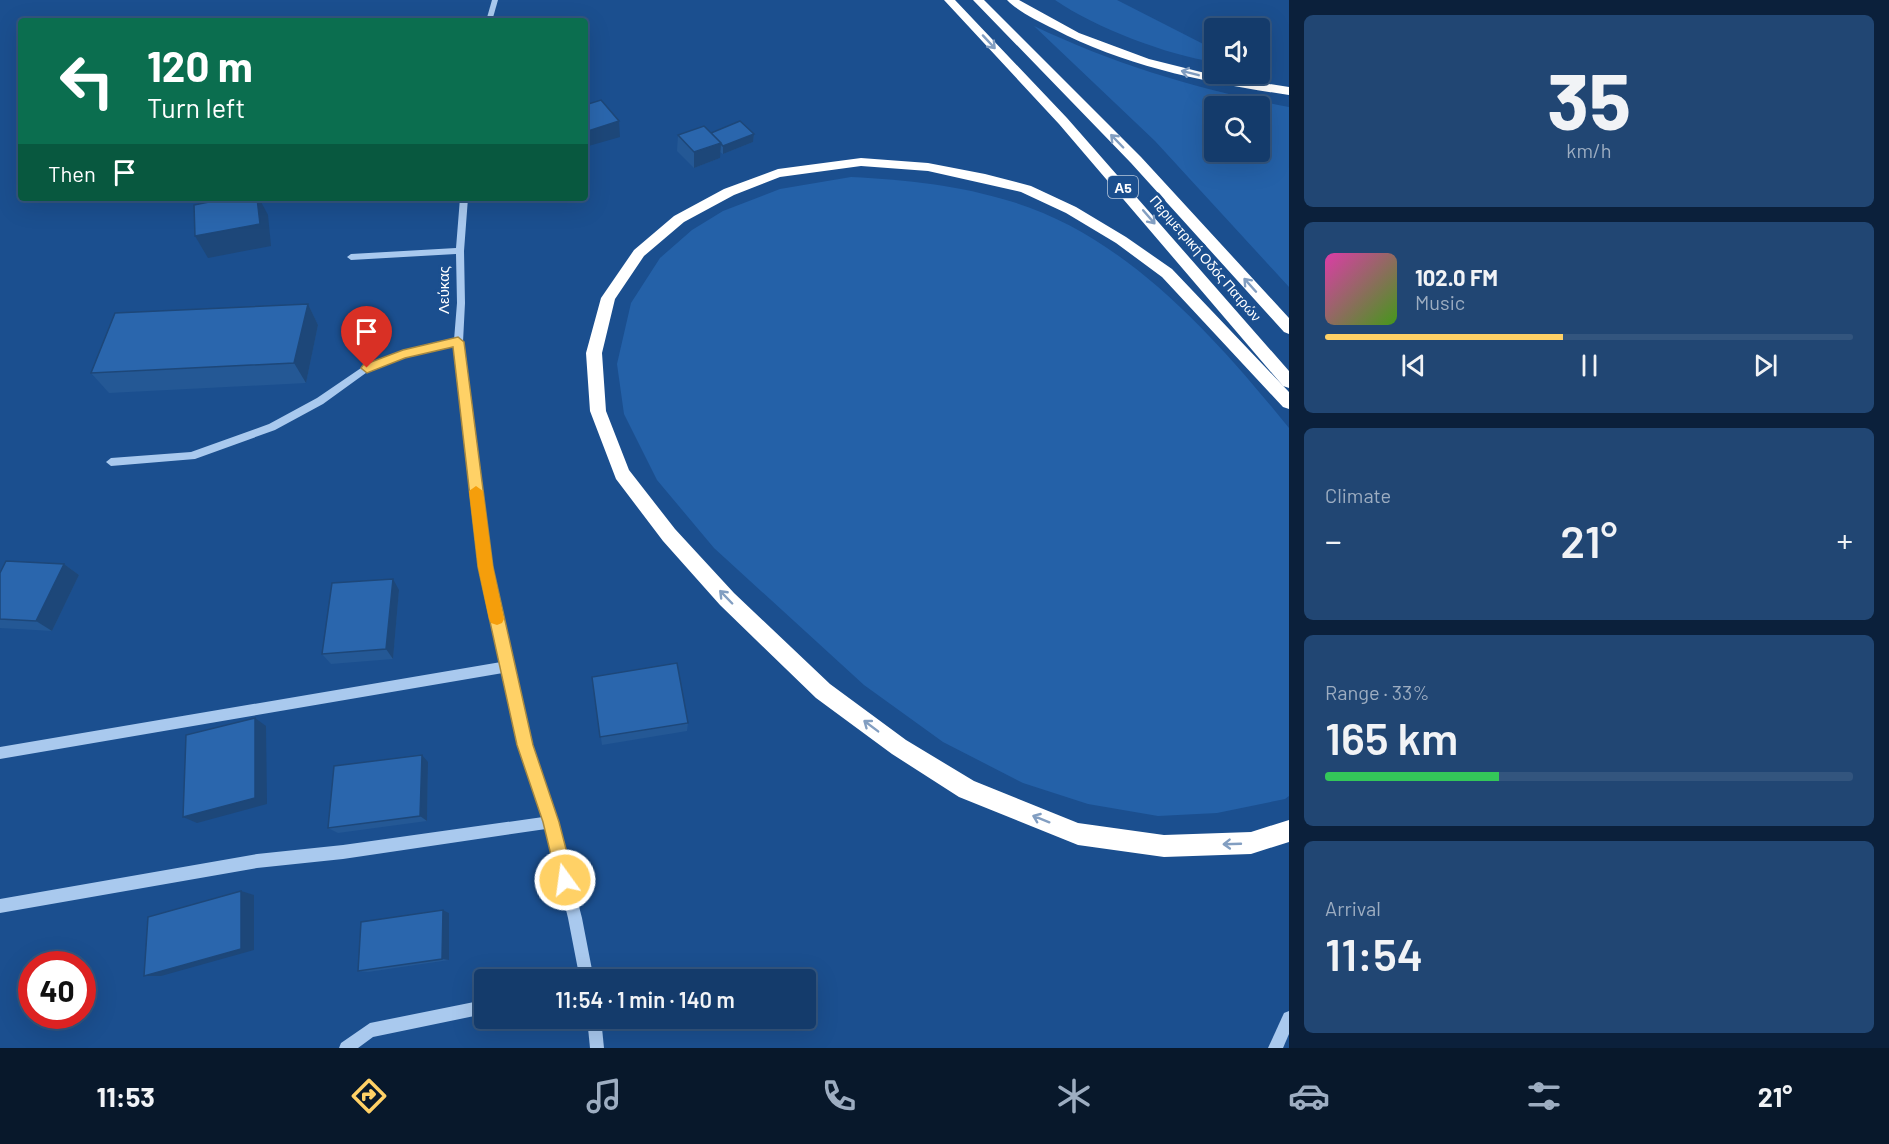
<!DOCTYPE html>
<meta charset="utf-8">
<style>
:root{--surface:#143b6b;--page:#214673;--text:#f1f3f6;--muted:#9dadc1;--line:#33557e;--accent:#ffd166}
body{margin:0;font-family:Barlow,sans-serif;background:var(--page);color:var(--text);height:100vh;display:flex;flex-direction:column;font-size:22px;white-space:nowrap}
*{box-sizing:border-box;margin:0}
p{font-size:20px;color:var(--muted)}
.icon{flex:none;width:33px;height:33px;fill:none;stroke:currentColor;stroke-width:2;stroke-linecap:round;stroke-linejoin:round}
.map{position:relative;flex:1;overflow:hidden}
.side{display:flex;flex-direction:column;gap:15px;padding:15px;background:#0b203b;width:600px}
.side>*{flex:none}
.hud{position:absolute;left:18px;top:18px;width:570px;height:183px;border-radius:6px;box-shadow:0 6px 24px #0002,0 0 0 2px var(--line);background:#0b6e4f;color:#fff;overflow:hidden}
.tools{position:absolute;left:1204px;top:18px;display:grid;gap:12px}
.tools a{display:grid;place-items:center;width:66px;height:66px;border-radius:6px;background:var(--surface);box-shadow:0 6px 24px #0002,0 0 0 2px var(--line);font-size:30px}
.speed{position:absolute;left:18px;top:951px;display:flex;gap:12px;font-size:30px;font-weight:700;text-align:center}
.speed>*{display:grid;place-content:center;width:78px;height:78px;border-radius:50%;background:var(--surface);box-shadow:0 6px 24px #0002,0 0 0 2px var(--line);line-height:1}
.speed .limit{border:9px solid #d22;background:#fff;color:#111}
.pin{position:absolute;display:grid;place-items:center;width:51px;height:51px;color:#fff;margin:-62px -26px;border-radius:50% 50% 50% 0;rotate:-45deg;box-shadow:0 0 6px #0007}
.pin .icon{rotate:45deg}
.me{position:absolute;width:66px;margin:-33px;rotate:346deg;stroke-linejoin:round;filter:drop-shadow(0 0 4px #0008)}
.turn{display:flex;align-items:center;gap:21px;height:126px;padding:0 30px;font-size:27px}
.turn .icon{width:78px;height:78px;stroke-width:2.5}
.turn b{display:block;font-size:42px;line-height:51px}
.then{display:flex;align-items:center;height:57px;padding:0 30px;background:#0003;gap:12px;font-size:22px}
.big{font-size:45px;font-weight:600;line-height:1.1}
.side .tile{flex:1;display:flex;flex-direction:column;justify-content:center;gap:9px;min-width:0;padding:0 21px;border-radius:9px;background:var(--page)}
.side .dial{align-items:center;gap:0}
.dial b{font-size:78px;line-height:1}
.song{display:flex;align-items:center;gap:18px}
.cover{width:72px;height:72px;border-radius:9px;background:linear-gradient(135deg,hsl(320 70% 55%),hsl(100 70% 35%))}
.played{height:6px;border-radius:3px;background:linear-gradient(90deg,var(--accent) 45%,var(--line) 45%)}
.keys{display:flex;justify-content:space-around;direction:ltr}
.heat{display:flex;justify-content:space-between;align-items:center;font-size:33px;direction:ltr}
.charge{height:9px;border-radius:4px;background:linear-gradient(90deg,#34c759 33%,var(--line) 0)}
.trip{position:absolute;left:474px;top:969px;width:342px;height:60px;border-radius:6px;background:var(--surface);box-shadow:0 6px 24px #0002,0 0 0 2px var(--line);font-weight:600;line-height:60px;text-align:center}
.menu{display:flex;height:96px;justify-content:space-around;align-items:center;background:#08182b;color:var(--muted)}
.menu .icon{width:42px;height:42px}
.menu .active{color:var(--accent)}
.menu b{font-size:27px;color:var(--text)}
main{display:flex;flex:1;min-height:0}
.map>svg:first-child{display:block}
.green{fill:#2461a8;fill-rule:evenodd}
.lines{fill:none;stroke-linecap:round;stroke-linejoin:round}
.minor{fill:#a9c9ee;fill-rule:evenodd}
.highway{fill:#fff;fill-rule:evenodd}
.wall{fill:#245895}
.shaded-wall{fill:#1d4779}
.building{fill:#2a66ad;stroke:#1d4779;stroke-width:1.5}
.oneway{stroke:#829ec1}
.route{fill:#ffd166;stroke:#a68842;stroke-width:1.5}
.slow{fill:#f59e0b}
.labels{text-anchor:middle;dominant-baseline:central;stroke-width:6;stroke-linejoin:round;paint-order:stroke}
.shield{fill:#1b4f8f;stroke:#bbcadd;stroke-width:1.5}
.shield-label{font-size:14px;font-weight:bold;fill:#fff}
.far-street-label{font-size:14px;fill:#fff;stroke:#1b4f8f}
.street-label{font-size:15px;fill:#fff;stroke:#1b4f8f}
</style>
<main>
<div class="map">
<svg width="1289" height="1048" viewBox="0 0 1289 1048">
<rect width="100%" height="100%" fill="#1b4f8f"/>
<g class="green">
<path d="M1055,0H1117L1215,50V62C1169,56 1094,27 1055,0Z"/>
<path d="M1034,26C1116,65 1200,90 1289,107V287L1155,141ZM1260,106V152H1215V106Z"/>
<path d="M851,177C908,180 958,185 1013,202C1127,237 1216,338 1289,428V796L1285,799L1217,813L1158,816L1088,804L1023,783L943,742L864,685L714,548L657,480L624,414L617,364L631,303L660,258L692,230L723,211L780,189Z"/>
</g>
<g class="lines">
<g class="minor">
<path d="M492,0H498L492,21H486Z"/>
<path d="M460,198H468L464,251L465,303L463,342L491,567L531,745L557,822L582,918L594,980H580L568,918L546,829L343,859L257,868L0,913V899L257,854L343,845L543,817L519,745L503,673L0,759V747L501,662L481,567L454,346L405,357L370,370L323,404L275,430L195,459L111,466L106,462L111,458L191,452L269,424L317,398L364,366L403,351L454,340L457,303L456,254L351,260L347,257L351,254L456,248Z"/>
<path d="M484,1000V1014L373,1037L358,1048H339L341,1043L370,1023Z"/>
<path d="M1289,1011V1034L1283,1048H1268L1284,1013Z"/>
<path d="M587,1018H601L604,1048H590Z"/>
</g>
<g class="highway">
<path d="M944,0H955L1067,118L1289,371V388L1283,386L1059,124Z"/>
<path d="M973,0H984L1141,157L1289,318V334L1284,332L1131,163Z"/>
<path d="M1007,0H1019L1079,33L1149,59L1217,76L1289,87V95C1208,83 1127,67 1054,29C1038,21 1019,12 1007,0Z"/>
<path d="M861,158L928,163L985,174L1031,186L1076,207L1126,237L1172,269L1289,392V409L1283,407L1162,277L1116,243L1066,213L1021,192L928,171L861,166L780,177L734,195L684,222L644,256L615,299L602,353L606,411L629,470L675,529L734,593L830,684L906,740L974,781L1078,823L1164,835L1251,832L1289,820V842L1251,854L1164,857L1078,845L959,797L892,754L816,698L720,605L663,541L616,479L590,411L586,353L601,298L634,250L674,216L724,189L778,169Z"/>
</g>
</g>
<g class="wall">
<path d="M711,133L754,134L753,142L723,154L720,152V158L694,168L677,151L678,135Z"/>
<path d="M308,304L318,325L306,383L109,393L91,373Z"/>
<path d="M64,564L79,575L52,631L0,628V573Z"/>
<path d="M399,590L393,659L331,664L322,654Z"/>
<path d="M592,677L688,723L687,731L602,745Z"/>
<path d="M428,762L427,821L338,833L328,828Z"/>
<path d="M443,910L449,913V960L368,972L358,971Z"/>
</g>
<g class="shaded-wall">
<path d="M619,121L620,137L585,147V132Z"/>
<path d="M754,134L753,142L723,154V146Z"/>
<path d="M721,143L720,158L694,168V152Z"/>
<path d="M257,198H259L268,215L271,246L208,258L195,236Z"/>
<path d="M308,304L318,325L306,383L294,363Z"/>
<path d="M64,564L79,575L52,631L36,621Z"/>
<path d="M393,579L399,590L393,659L386,649Z"/>
<path d="M255,718L266,726L267,804L197,823L183,817Z"/>
<path d="M422,755L428,762L427,821L420,816Z"/>
<path d="M241,891L254,895V950L161,976H144Z"/>
<path d="M443,910L449,913V960L442,959Z"/>
</g>
<g class="building">
<path d="M601,100L619,121L585,132V105Z"/>
<path d="M740,121L754,134L723,146L711,133Z"/>
<path d="M704,126L721,143L694,152L678,135Z"/>
<path d="M229,198H257L260,224L195,236L194,205Z"/>
<path d="M308,304L294,363L91,373L115,313Z"/>
<path d="M6,561L64,564L36,621L0,619V573Z"/>
<path d="M393,579L386,649L322,654L332,583Z"/>
<path d="M677,663L688,723L600,737L592,677Z"/>
<path d="M255,718V798L183,817L186,735Z"/>
<path d="M422,755L420,816L328,828L334,766Z"/>
<path d="M241,891V949L144,976L148,917Z"/>
<path d="M443,910L442,959L358,971L361,922Z"/>
</g>
<defs><path id="oneway-shaft" d="M-6 0H5M1.5-3L5.5 0L1.5 3" fill="none" stroke-width="1.6" stroke-linecap="round" stroke-linejoin="round" transform="scale(1.5)"/></defs>
<g class="oneway">
<use href="#oneway-shaft" transform="translate(989 42) rotate(47)"/>
<use href="#oneway-shaft" transform="translate(1190 73) rotate(-166)"/>
<use href="#oneway-shaft" transform="translate(1117 141) rotate(-134)"/>
<use href="#oneway-shaft" transform="translate(1149 217) rotate(49)"/>
<use href="#oneway-shaft" transform="translate(1250 285) rotate(-132)"/>
<use href="#oneway-shaft" transform="translate(726 597) rotate(-134)"/>
<use href="#oneway-shaft" transform="translate(871 726) rotate(-143)"/>
<use href="#oneway-shaft" transform="translate(1041 819) rotate(-158)"/>
<use href="#oneway-shaft" transform="translate(1232 844) rotate(178)"/>
</g>
<path class="route" d="M458,337L464,342L493,567L533,745L559,822L574,880L571,886L565,888L559,886L557,880L543,822L517,745L478,567L453,347L405,358L367,373L361,368L363,365L403,350Z"/>
<path class="slow" d="M476,486L483,491L493,567L504,619L502,623L497,625L491,623L489,619L478,567L469,491Z"/>
<g class="labels">
<rect class="shield" x="1108" y="176" width="30" height="22" rx="4.5"/>
<g class="shield-label">
<text x="1123" y="187">Α5</text>
</g>
<g class="far-street-label">
<text transform="translate(1206 258) rotate(49)">Περιμετρική Οδός Πατρών</text>
</g>
<g class="street-label">
<text transform="translate(443 290) rotate(-90)">Λεύκας</text>
</g>
</g>
</svg>
<div class="tools">
<a><svg class="icon" aria-label="sound" viewBox="0 0 24 24"><path d="M4 9h4l5-4v14l-5-4H4zM17 9q2 3 0 6"/></svg></a>
<a><svg class="icon" aria-label="search" viewBox="0 0 24 24"><circle cx="10" cy="10" r="6"/><path d="M15 15l6 6"/></svg></a>
</div>
<div class="speed"><div class="limit">40</div></div>
<div class="pin" style="left:367px;top:368px;background:#d93025"><svg class="icon" aria-label="arrive" viewBox="0 0 24 24"><path d="M6 21V4h12l-3 4 3 4H6"/></svg></div>
<svg class="me" style="left:565px;top:880px" viewBox="-20 -20 40 40"><circle r="17" fill="#ffd166" stroke="#fff" stroke-width="3"/><path d="M0-11L8 9 0 5-8 9z" fill="#fff"/></svg>
<div class="trip">11:54 · 1 min · 140 m</div>
<div class="hud">
<div class="turn"><svg class="icon" aria-label="left" viewBox="0 0 24 24"><path d="M17 20v-9H6M10 6l-5 5 5 5"/></svg><div><b>120 m</b>Turn left</div></div>
<div class="then">Then<svg class="icon" aria-label="arrive" viewBox="0 0 24 24"><path d="M6 21V4h12l-3 4 3 4H6"/></svg></div>
</div>
</div>
<section class="side">
<div class="tile dial"><b>35</b><p>km/h</p></div>
<div class="tile">
<div class="song"><i class="cover"></i><div><b>102.0 FM</b><p>Music</p></div></div>
<div class="played"></div>
<div class="keys"><svg class="icon" aria-label="previous" viewBox="0 0 24 24"><path d="M18 5L8 12l10 7zM5 5v14"/></svg><svg class="icon" aria-label="pause" viewBox="0 0 24 24"><path d="M8 5v14M16 5v14"/></svg><svg class="icon" aria-label="next" viewBox="0 0 24 24"><path d="M6 5l10 7-10 7zM19 5v14"/></svg></div>
</div>
<div class="tile"><p>Climate</p>
<div class="heat"><a>−</a><b class="big">21°</b><a>+</a></div>
</div>
<div class="tile"><p>Range · 33%</p><b class="big">165 km</b><div class="charge"></div></div>
<div class="tile"><p>Arrival</p><b class="big">11:54</b></div>
</section>
</main>
<nav class="menu">
<b>11:53</b>
<svg class="icon active" aria-label="directions" viewBox="0 0 24 24"><path d="M12 3l9 9-9 9-9-9zM9 14v-3h6M13 9l2 2-2 2"/></svg>
<svg class="icon" aria-label="music" viewBox="0 0 24 24"><path d="M9 18V5l10-2v13"/><circle cx="6" cy="18" r="3"/><circle cx="16" cy="16" r="3"/></svg>
<svg class="icon" aria-label="phone" viewBox="0 0 24 24"><path d="M5 4h4l2 5-3 2q2 4 5 5l2-3 5 2v4C11 20 4 13 5 4z"/></svg>
<svg class="icon" aria-label="climate" viewBox="0 0 24 24"><path d="M12 3v18M4 7l16 10M4 17L20 7"/></svg>
<svg class="icon" aria-label="car" viewBox="0 0 24 24"><path d="M5 17H2v-5l4-1 3-4h7l3 4 3 1v5h-3M9 17h6M6 11h13"/><circle cx="7" cy="17" r="2"/><circle cx="17" cy="17" r="2"/></svg>
<svg class="icon" aria-label="filters" viewBox="0 0 24 24"><path d="M4 7h16M4 17h16"/><circle cx="9" cy="7" r="2"/><circle cx="15" cy="17" r="2"/></svg>
<b>21°</b>
</nav>
